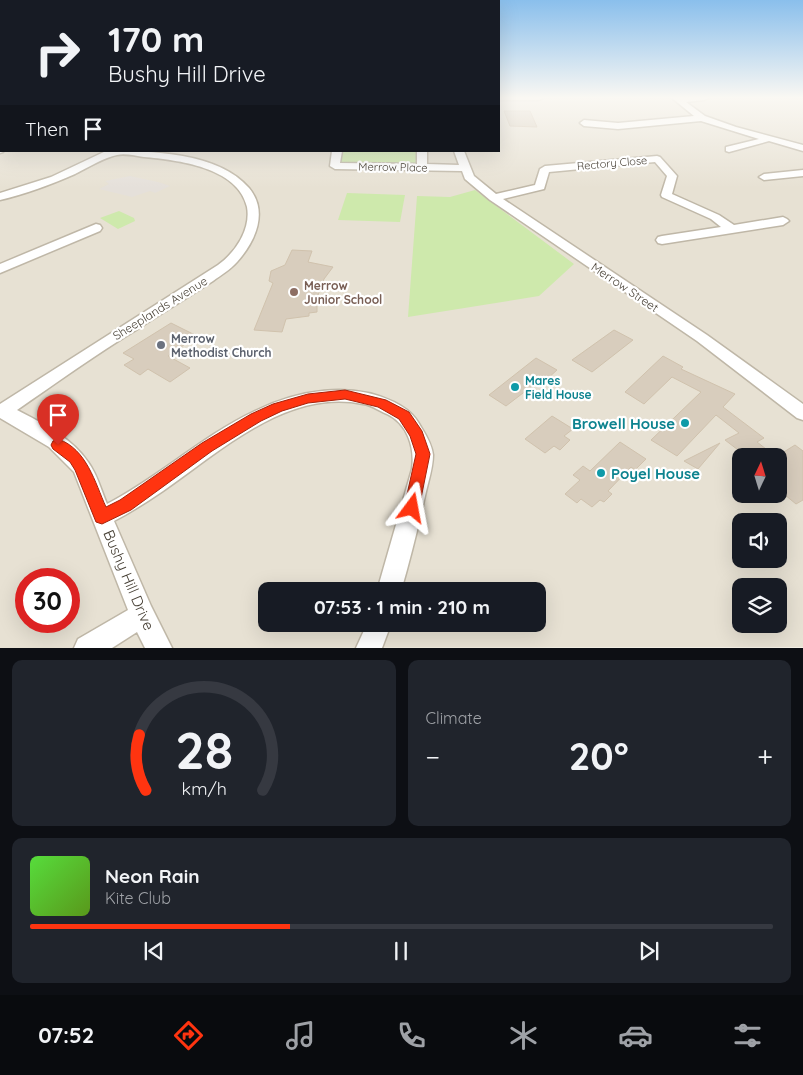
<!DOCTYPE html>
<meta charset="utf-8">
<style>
:root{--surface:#171b24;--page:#20242c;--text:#f1f3f6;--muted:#9ea1a6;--line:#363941;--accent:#ff3410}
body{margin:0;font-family:Quicksand,sans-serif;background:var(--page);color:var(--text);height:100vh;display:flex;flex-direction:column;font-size:19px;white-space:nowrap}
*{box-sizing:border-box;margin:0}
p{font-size:16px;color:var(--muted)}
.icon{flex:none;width:28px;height:28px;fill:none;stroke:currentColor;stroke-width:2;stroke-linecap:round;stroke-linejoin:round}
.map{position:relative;height:648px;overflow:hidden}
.panel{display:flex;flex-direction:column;gap:12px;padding:12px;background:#0d0f14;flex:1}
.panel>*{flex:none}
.banner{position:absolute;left:0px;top:0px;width:500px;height:152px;box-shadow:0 5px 20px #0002;background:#171b24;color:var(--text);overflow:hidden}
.needle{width:32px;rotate:4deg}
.controls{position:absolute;left:732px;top:448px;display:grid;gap:10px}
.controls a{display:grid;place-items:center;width:55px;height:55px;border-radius:10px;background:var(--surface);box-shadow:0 5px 20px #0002;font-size:25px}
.speed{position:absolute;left:15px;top:568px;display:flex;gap:10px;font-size:25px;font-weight:700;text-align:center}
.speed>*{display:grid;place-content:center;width:65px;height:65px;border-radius:50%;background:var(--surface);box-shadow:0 5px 20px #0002;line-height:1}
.speed .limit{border:8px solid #d22;background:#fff;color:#111}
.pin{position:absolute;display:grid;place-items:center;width:42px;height:42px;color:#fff;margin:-51px -21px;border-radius:50% 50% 50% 0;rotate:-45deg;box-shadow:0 0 5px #0007}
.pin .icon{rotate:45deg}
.me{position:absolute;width:55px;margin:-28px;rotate:13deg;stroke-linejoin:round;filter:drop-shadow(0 0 4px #0008)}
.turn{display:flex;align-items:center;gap:18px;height:105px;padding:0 25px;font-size:22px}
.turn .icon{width:65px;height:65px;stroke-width:2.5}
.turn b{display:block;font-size:35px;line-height:42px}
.then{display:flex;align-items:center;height:48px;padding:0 25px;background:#0003;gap:10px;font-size:19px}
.big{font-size:38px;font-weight:700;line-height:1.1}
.panel .card{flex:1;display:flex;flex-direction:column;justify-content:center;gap:8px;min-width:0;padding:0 18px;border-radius:10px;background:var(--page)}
.panel .dial{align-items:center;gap:0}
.dial svg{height:130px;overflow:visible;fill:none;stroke:var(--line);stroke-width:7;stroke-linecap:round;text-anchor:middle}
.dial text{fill:var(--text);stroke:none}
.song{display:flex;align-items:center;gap:15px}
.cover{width:60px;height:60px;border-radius:8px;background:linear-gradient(135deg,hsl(110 70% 55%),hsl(90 70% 35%))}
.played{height:5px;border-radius:2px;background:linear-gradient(90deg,var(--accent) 35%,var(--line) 35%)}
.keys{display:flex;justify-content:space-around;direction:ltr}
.heat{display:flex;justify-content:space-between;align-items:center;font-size:28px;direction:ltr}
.panel .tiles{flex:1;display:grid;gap:12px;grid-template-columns:1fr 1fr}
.card:last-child{grid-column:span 2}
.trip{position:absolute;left:258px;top:582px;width:288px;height:50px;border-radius:10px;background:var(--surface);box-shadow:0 5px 20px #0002;font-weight:700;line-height:50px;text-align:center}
.tabs{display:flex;height:80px;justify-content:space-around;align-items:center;background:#090b0e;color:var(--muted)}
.tabs .icon{width:35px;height:35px}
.tabs .on{color:var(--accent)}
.tabs b{font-size:22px;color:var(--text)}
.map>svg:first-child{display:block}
.residential{fill:#e7e1d3;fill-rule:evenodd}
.industrial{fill:#e5e0da}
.green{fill:#cee9ac}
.building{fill:#d8cdbd;stroke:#d0c2ad}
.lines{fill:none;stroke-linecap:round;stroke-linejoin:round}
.minor-casing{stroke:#bfb7a7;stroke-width:3}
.minor{fill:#fff;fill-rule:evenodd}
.route{fill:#ff3410;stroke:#a6220a}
.education-dot{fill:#8d6e63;stroke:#fff;stroke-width:2}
.worship-dot{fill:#6b7280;stroke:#fff;stroke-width:2}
.culture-dot{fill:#0f9aa8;stroke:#fff;stroke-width:2}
.labels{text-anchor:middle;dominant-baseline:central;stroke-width:4.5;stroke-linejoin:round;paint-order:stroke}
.far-street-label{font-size:11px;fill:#463f34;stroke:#fff}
.education-label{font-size:12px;font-weight:bold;fill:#785e54;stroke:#fff;text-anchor:start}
.street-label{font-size:12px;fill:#463f34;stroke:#fff}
.worship-label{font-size:12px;font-weight:bold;fill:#5b616d;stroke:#fff;text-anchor:start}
.culture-label{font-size:12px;font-weight:bold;fill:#0d838f;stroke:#fff;text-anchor:start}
.near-culture-label{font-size:15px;font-weight:bold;fill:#0d838f;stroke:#fff;text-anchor:end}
.near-street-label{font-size:15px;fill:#463f34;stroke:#fff}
</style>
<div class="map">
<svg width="803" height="648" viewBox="0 0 803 648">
<rect width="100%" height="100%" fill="#f3efe5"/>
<path class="residential" d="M0,98L1,151H499V98H803V647L0,648ZM741,456H779V494H741ZM741,521H779V559H741ZM26,579H69V621H26ZM741,586H779V624H741ZM266,591H536V624H266Z"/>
<path class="industrial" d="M130,176L158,182L170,186L155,193L150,191L132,197L99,189L109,184L105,181Z"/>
<g class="green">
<path d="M342,151H418V165H340Z"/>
<path d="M475,190L574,264L539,296L408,317L417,196L450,197Z"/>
<path d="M347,193L405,195L400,222L338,220Z"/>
<path d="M119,211L134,218L135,221L118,229L100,218Z"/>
</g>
<g class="building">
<path d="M504,111H530L537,127L510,126Z"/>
<path d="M292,250L312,251L308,262L333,267L324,279L320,288L317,300V312L309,313V316L286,319L282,332L254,330L273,283L269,281L271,271L285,265Z"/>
<path d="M171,323L197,336L168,356L190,368L170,382L148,369L140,375L124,365L134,359L123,353Z"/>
<path d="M614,330L633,340L592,372L572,360Z"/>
<path d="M663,356L683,367L681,369L735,394L723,407L764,438L757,442L775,456H746L725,440L739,433L716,415L677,456L651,440L701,392L672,377L644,404L625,392Z"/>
<path d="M536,358L557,370L547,379L544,377L506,406L489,395Z"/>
<path d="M552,416L573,429L564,436L570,440L560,450L554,446L545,453L525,439Z"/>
<path d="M620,442L646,459L635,470L631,467L608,491L612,494L604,502L600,500L592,507L581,499L577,503L565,494L580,480L573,475L583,466L590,471Z"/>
<path d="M720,443L698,469L684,461Z"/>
<path d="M795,445L803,451V500L796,504L779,490V455Z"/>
</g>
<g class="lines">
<g class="minor-casing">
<g id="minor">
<path d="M499,98H543L539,100H499Z"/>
<path d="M672,98H708L704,100L686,102L705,116L736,127L803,145V151L769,141L729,152L726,151V147L759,139L701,121L618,129L584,126L580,123L584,120L618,123L694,116Z"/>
<rect x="0" y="113" width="1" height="4"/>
<path d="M0,146L1,151L3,152L0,153Z"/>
<path d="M106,151C151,151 218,152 249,188C269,212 255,242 237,262C230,270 221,275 213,281C187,298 162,313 136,330C95,355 56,383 17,410C42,423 72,438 88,462C97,474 101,490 107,504C159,477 202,436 255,411C298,390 350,381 394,402C407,409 414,414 421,427C426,435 432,445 433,455C433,468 428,482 425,496C418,528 410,560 401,591H377L412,469C415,448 408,424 387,414C379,411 372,405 363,404C287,388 220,452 163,491C147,502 131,512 114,521L151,606L172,648H145L137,632L112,648H74L78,639L128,610L74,472L49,447L0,418V404L218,265C236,252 251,229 247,207C238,167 177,160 144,157C136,156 125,153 117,155C105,157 87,168 75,174C52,184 26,194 0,200V193L51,177Z"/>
<path d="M332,151H342L340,163L417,164V151H427V164L459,165L454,151H464L474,176L496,194L535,185L540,169L545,166L657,156L660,157L677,176L672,194L719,215L734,225L783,217L787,219L789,221L783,225L662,244L658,243L656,240L658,237L662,236L721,227L711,219L662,197L661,195L667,176L655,162L549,172L544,189L503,199L707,335L803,404V420L797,418L697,341L490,200L465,179L462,171L335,169L330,166Z"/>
<path d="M803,170V176L764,180L759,177L764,174Z"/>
<path d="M96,224L100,225L102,228L100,231L0,273V264Z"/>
<path d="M367,624H391L382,648H356Z"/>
</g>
</g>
<use href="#minor" class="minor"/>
</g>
<linearGradient id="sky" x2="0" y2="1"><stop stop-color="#8abfec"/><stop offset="0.52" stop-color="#faf8f3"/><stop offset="1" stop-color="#faf8f3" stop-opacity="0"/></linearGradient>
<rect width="803" height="188" fill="url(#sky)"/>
<path class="route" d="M345,390L386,400L409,412L422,431L430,454L418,513L412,515L407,513L404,508L416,454L410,436L399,419L378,407L345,399L308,403L282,411L261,421L212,451L131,510L102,524L96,522L75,470L70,462L53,449L51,445L53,441L58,439C87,449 95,483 106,507L120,500L202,443L251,414L273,404L308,394Z"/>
<circle class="education-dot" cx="294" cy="292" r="5"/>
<circle class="worship-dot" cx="161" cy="345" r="5"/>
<g class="culture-dot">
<circle cx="515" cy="387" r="5"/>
<circle cx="685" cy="423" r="5"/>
<circle cx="601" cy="473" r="5"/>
</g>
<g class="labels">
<g class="far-street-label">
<text transform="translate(612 163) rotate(-5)">Rectory Close</text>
<text transform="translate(393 167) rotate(1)">Merrow Place</text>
</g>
<g class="education-label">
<text x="304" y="285">Merrow<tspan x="304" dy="14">Junior School</tspan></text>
</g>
<g class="street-label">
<text transform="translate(625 287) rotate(34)">Merrow Street</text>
<text transform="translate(160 308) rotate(-32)">Sheeplands Avenue</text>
</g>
<g class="worship-label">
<text x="171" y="338">Merrow<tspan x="171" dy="14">Methodist Church</tspan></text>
</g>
<g class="culture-label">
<text x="525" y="380">Mares<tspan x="525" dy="14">Field House</tspan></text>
</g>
<g class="near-culture-label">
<text x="675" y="423">Browell House</text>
<text x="611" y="473" text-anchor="start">Poyel House</text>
</g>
<g class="near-street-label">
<text transform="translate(129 580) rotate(67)">Bushy Hill Drive</text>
</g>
</g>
</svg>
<div class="controls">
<a><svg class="needle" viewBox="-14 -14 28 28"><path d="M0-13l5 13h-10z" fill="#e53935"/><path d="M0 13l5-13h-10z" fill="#9ea1a6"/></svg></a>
<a><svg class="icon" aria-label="sound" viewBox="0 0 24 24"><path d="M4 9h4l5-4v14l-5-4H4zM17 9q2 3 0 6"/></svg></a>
<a><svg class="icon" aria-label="layers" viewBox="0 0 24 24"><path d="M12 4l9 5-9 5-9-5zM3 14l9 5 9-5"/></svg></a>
</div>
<div class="speed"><div class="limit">30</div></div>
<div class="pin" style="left:58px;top:445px;background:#d93025"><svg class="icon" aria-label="arrive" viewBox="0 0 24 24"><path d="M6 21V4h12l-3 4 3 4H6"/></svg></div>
<svg class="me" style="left:412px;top:508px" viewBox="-20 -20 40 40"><path d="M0-17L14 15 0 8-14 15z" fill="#ff3410" stroke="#fff" stroke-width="4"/></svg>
<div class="trip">07:53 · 1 min · 210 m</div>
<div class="banner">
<div class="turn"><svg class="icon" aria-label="right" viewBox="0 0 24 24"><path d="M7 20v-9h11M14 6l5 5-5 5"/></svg><div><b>170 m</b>Bushy Hill Drive</div></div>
<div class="then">Then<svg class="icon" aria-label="arrive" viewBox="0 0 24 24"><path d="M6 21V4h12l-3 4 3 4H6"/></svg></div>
</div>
</div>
<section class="panel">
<div class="tiles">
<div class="card dial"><svg viewBox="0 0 100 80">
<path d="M14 69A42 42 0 1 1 86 69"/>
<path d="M14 69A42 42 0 0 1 10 35" stroke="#ff3410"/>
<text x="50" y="56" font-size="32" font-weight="700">28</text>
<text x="50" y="72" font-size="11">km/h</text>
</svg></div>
<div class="card"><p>Climate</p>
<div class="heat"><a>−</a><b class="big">20°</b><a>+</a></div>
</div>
<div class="card">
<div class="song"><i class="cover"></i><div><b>Neon Rain</b><p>Kite Club</p></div></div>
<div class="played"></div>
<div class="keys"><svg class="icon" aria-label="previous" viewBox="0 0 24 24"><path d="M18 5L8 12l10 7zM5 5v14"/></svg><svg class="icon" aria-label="pause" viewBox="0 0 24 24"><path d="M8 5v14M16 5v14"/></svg><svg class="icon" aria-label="next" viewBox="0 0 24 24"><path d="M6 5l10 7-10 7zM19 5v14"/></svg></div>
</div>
</div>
</section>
<nav class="tabs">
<b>07:52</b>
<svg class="icon on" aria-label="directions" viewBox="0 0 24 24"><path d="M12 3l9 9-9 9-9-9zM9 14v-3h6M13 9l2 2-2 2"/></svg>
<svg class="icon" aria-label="music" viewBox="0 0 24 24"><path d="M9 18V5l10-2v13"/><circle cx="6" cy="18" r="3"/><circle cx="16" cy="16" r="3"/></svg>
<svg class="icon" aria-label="phone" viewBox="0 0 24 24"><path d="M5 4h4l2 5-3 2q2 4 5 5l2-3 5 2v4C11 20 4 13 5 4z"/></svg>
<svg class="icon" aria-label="climate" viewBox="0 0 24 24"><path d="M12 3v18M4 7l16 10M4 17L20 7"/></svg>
<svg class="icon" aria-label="car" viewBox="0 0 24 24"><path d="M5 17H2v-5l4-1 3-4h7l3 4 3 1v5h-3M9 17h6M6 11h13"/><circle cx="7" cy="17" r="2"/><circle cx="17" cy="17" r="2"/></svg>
<svg class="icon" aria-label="filters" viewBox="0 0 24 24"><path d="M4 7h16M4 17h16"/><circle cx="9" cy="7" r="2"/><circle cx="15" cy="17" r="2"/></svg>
</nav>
